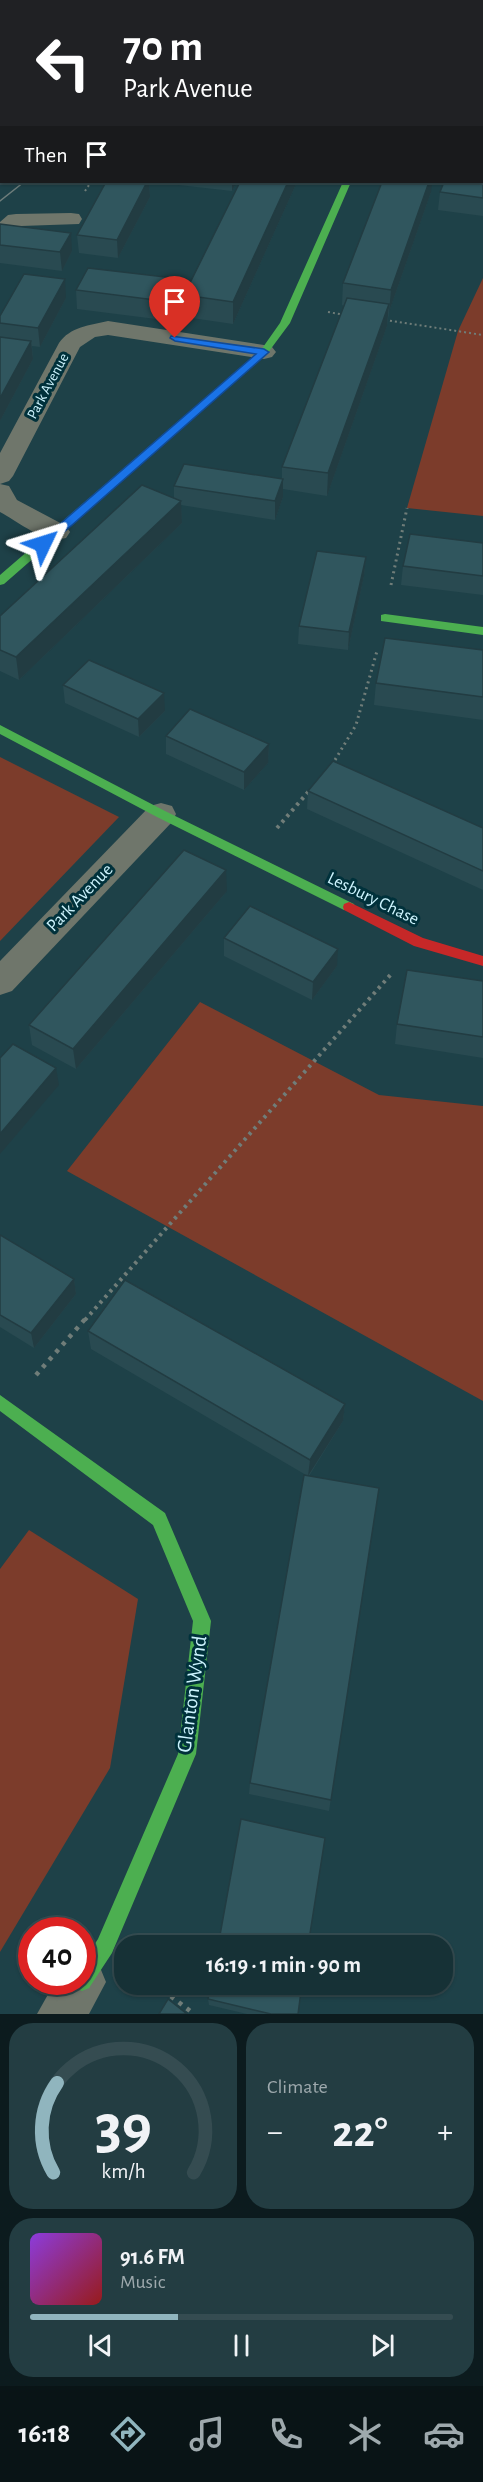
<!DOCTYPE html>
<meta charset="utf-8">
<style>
:root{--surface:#163136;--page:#233d42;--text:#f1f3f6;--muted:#9ea9ad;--line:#354c51;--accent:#90b5be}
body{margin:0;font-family:"Alegreya Sans",sans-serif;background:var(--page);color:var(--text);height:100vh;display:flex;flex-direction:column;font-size:22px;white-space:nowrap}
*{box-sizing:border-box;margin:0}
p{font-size:20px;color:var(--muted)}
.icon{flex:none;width:33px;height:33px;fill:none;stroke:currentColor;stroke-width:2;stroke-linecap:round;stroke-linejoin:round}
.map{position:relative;height:2014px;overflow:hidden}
.panel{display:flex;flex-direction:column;gap:9px;padding:9px;background:#0c1b1e;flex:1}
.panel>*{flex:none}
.hud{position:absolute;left:0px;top:0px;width:483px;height:183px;box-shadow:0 2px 4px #0004,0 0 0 2px var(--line);background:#202124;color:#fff;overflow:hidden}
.speed{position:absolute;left:18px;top:1917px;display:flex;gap:12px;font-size:30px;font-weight:700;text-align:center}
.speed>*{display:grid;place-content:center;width:78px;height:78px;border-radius:50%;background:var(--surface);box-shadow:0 2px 4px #0004,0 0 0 2px var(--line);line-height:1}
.speed .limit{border:9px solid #d22;background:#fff;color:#111}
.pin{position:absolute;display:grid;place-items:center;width:51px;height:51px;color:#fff;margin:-62px -26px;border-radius:50% 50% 50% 0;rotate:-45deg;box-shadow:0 0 6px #0007}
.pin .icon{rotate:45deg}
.me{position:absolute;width:66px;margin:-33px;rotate:49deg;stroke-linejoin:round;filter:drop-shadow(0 0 4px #0008)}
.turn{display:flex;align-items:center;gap:21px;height:126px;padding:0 24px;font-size:27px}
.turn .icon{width:78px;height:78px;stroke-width:2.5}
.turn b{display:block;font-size:42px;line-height:51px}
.then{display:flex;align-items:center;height:57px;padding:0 24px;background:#0003;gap:12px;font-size:22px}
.big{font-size:45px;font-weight:700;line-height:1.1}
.panel .widget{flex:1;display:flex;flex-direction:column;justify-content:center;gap:9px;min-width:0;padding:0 21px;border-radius:24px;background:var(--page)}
.panel .dial{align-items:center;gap:0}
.dial svg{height:156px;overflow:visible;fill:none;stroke:var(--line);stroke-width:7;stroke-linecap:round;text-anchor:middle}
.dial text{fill:var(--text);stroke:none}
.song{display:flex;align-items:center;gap:18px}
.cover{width:72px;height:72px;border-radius:9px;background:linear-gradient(135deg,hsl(270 70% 55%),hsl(0 70% 35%))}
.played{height:6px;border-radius:3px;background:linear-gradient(90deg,var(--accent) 35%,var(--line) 35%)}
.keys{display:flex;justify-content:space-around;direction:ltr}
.heat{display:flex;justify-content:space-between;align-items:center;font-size:33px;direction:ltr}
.panel .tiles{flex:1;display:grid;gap:9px;grid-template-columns:1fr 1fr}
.widget:last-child{grid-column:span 2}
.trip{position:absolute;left:114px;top:1935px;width:339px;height:60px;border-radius:24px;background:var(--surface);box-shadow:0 2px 4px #0004,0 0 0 2px var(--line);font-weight:700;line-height:60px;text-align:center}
.tab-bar{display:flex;height:96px;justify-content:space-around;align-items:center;background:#091416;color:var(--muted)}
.tab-bar .icon{width:42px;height:42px}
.tab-bar .current{color:var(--accent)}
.tab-bar b{font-size:27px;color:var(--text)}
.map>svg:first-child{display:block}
.green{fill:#7c3c2b}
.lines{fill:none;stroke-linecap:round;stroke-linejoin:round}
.path-far3{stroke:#707d79;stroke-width:2;stroke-dasharray:2 3;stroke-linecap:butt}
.path-far2{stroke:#707d79;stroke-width:3;stroke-dasharray:2 4;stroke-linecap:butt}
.path-far1{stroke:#707d79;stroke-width:4;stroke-dasharray:3 4.5;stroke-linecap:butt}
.path{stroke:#707d79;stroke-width:4.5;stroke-dasharray:4 6;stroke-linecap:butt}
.street{fill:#6f766b;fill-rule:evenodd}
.fast{fill:#4caf50;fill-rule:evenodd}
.jam{fill:#c62828;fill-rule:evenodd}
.tram{stroke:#6e7d7b;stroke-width:1.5}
.wall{fill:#294a51}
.shaded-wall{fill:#223c42}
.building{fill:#30565e;stroke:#223c42;stroke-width:1.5}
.route{fill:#1a73e8;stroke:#114b97;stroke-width:1.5}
.labels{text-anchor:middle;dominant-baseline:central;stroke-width:6;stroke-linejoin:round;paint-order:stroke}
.far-street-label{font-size:15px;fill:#cdf4fe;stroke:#00313b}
.street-label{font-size:18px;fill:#cdf4fe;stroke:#00313b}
.near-street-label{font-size:21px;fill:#cdf4fe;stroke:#00313b}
</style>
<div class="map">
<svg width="483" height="2014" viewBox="0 0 483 2014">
<rect width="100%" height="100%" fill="#1e4148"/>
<g class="green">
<path d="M483,278V516L407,508L458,331Z"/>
<path d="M0,757L119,817L0,941Z"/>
<path d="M200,1002L379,1095L483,1106V1401L67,1171Z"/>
<path d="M29,1530L138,1599L110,1768L0,1952V1569Z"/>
</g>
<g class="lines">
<g class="path-far3">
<path d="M85,191L91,182"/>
<path d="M328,312L345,315"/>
<path d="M385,320L483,335"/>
</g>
<g class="path-far2">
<path d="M391,585L407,508"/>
<path d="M332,765L356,725L377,651"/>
</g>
<g class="path-far1">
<path d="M277,828L309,791"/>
<path d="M85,1320L393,972"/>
</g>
<g class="path">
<path d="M36,1375L86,1318"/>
<path d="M155,1984L194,2014"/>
</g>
<g class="street">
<path d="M483,7V19H482V8Z"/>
<path d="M71,213L79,214L82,219L79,224L21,226L8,238L0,240V222L8,215L16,214Z"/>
<path d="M108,321L264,345L272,347L276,352L272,357L264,359L108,335L95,337L80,347L13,476L9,481L0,484V453L59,343C70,327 90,325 108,321Z"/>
<path d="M0,484L9,486L17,500L66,526L70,532L66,538C44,544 19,522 0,512Z"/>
<path d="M161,803L172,806L176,814L172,822L12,991L0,995V961L150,806Z"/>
<path d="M82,1959L99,1965L106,1982L89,2014H37L55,1982H82Z"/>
</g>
<g class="fast">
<rect x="0" y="104" width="2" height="4"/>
<path d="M483,162V168H482V163Z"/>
<path d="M343,182H351L290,323L267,354L4,584L0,585V575L261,350L280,323Z"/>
<path d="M385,614L483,627V635L381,621V615Z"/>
<path d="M0,725L165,811L354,904L355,907L354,910H344L157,817L0,734Z"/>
<path d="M0,1395L165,1513L211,1621L196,1754L112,1953L89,1988L82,1991L75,1988L73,1982H82V1963L98,1939L178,1754L193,1621L153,1525L0,1411Z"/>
</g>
<path class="jam" d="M349,902L423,938L483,956V966L414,946L344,910L343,907L344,904Z"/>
<path class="tram" d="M0,201L24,182"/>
</g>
<g class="wall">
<path d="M312,0H343V2H326Z"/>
<path d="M483,38V112H482V43Z"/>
<path d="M483,179V216L438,210L440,192Z"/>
<path d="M106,182H149L150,197L118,258L79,253L77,235Z"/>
<path d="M152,182H237L232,191Z"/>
<path d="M240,182H297L233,324L185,317L184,295Z"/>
<path d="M431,192L389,312L387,326L327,496L283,489V497L275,520L181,505L182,523L19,680L0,671V616L174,498V486L282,478V467L344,306L342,305L343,283Z"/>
<path d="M0,224L72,251L62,271L0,263Z"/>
<path d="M174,278L175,297L164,320L77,309L76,290Z"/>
<path d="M66,298L40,347L32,346L33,359L0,421V316Z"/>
<path d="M483,543V595L401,585L403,566Z"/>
<path d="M366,557L364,576L348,650L298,644L299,626Z"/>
<path d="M483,650V720L374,705L376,683Z"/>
<path d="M63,685L165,711L139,737L65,703Z"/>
<path d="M166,736L269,744L268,763L244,790L166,754Z"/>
<path d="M308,791L483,828V890L307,809Z"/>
<path d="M227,891L76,1069L32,1045L29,1025Z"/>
<path d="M224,938L337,966L312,1000L224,956Z"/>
<path d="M483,981V1058L395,1044L397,1024Z"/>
<path d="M0,1235L74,1279L76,1294L34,1348L0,1327Z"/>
<path d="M88,1331L345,1404L343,1421L309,1476L379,1488L329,1811L249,1794L250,1783L306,1475L91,1349Z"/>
<path d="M208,1999L298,2014H247L209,2005Z"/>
</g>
<g class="shaded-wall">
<path d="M147,182H149L150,197L118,258L117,240Z"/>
<path d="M232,182H237L232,191Z"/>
<path d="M288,182H297L233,324V302Z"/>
<path d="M429,182H432L431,192L389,312L391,290Z"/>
<path d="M71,233L72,251L62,271L60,252Z"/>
<path d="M174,278L175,297L164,320L163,301Z"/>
<path d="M65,279L66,298L40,347L38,328Z"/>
<path d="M389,304L387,326L327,496L328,473Z"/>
<path d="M31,341L33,359L0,421V398Z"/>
<path d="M283,479V497L275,520V501Z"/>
<path d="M181,501L182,523L19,680L16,657Z"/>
<path d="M366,557L364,576L348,650L349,632Z"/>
<path d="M164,693L165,711L139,737L138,719Z"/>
<path d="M269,744L268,763L244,790V772Z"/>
<path d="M226,870L227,891L76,1069L73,1049Z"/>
<path d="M338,949L337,966L312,1000L313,982Z"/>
<path d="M56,1068L59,1085L0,1154V1134Z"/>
<path d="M74,1279L76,1294L34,1348L31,1333Z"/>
<path d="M345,1404L343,1421L308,1476L310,1460Z"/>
</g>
<g class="building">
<path d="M249,0H277L276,2H248Z"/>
<path d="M351,0H466V2H350Z"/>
<rect x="482" y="47" width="1" height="41"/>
<path d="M482,179H483V198L440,192L444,182H482Z"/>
<path d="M106,182H147L117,240L77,235Z"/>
<path d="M240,182H288L233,302L184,295Z"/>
<path d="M382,182H429L391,290L343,283Z"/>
<path d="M0,224L71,233L60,252L0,245Z"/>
<path d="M88,268L174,278L163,301L76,290Z"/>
<path d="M24,274L65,279L38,328L0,323V316Z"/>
<path d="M347,298L389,304L328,473L282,467Z"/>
<path d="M0,337L31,341L0,398Z"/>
<path d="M184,464L283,479L275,501L174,486Z"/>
<path d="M142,485L181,501L16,657L0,650V616Z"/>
<path d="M410,534L483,543V576L403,566Z"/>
<path d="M317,551L366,557L349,632L299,626Z"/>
<path d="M385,638L483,650V697L376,683Z"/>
<path d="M89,660L164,693L138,719L63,685Z"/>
<path d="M190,709L269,744L244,772L166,736Z"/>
<path d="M333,761L483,828V871L308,791Z"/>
<path d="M184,850L226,870L73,1049L29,1025Z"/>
<path d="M250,906L338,949L313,982L224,938Z"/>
<path d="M407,970L483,981V1037L397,1024Z"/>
<path d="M13,1044L56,1068L0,1134V1058Z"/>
<path d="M0,1235L74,1279L31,1333L0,1315Z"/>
<path d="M125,1280L345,1404L310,1460L88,1331Z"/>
<path d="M304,1475L379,1488L331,1800L250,1783Z"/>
<path d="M241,1819L325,1838L308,1946H218Z"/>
<path d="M211,1984H302L298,2014H271L208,1999Z"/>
<path d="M168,1999L187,2014H159Z"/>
</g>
<path class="route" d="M171,336L264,349L269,352L47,547H39V542L256,354L175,341L170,338Z"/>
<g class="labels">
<g class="far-street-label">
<text transform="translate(48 386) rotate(-62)">Park Avenue</text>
</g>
<g class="street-label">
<text transform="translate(80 898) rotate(-46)">Park Avenue</text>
<text transform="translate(373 899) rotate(26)">Lesbury Chase</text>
</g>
<g class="near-street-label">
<text transform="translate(192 1694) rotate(-82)">Glanton Wynd</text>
</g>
</g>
</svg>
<div class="speed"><div class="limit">40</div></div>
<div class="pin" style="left:175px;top:338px;background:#d93025"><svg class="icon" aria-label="arrive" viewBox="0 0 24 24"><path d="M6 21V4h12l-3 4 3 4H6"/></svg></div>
<svg class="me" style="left:43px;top:544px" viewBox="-20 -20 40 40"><path d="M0-17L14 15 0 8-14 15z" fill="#1a73e8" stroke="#fff" stroke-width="4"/></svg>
<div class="trip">16:19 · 1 min · 90 m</div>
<div class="hud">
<div class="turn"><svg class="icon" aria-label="left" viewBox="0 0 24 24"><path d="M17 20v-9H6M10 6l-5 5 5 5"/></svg><div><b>70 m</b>Park Avenue</div></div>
<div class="then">Then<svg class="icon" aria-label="arrive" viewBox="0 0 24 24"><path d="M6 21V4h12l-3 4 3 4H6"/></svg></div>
</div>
</div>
<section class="panel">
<div class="tiles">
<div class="widget dial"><svg viewBox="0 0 100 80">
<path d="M14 69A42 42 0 1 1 86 69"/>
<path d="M14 69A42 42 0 0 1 16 23" stroke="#90b5be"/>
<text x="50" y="56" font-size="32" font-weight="700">39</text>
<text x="50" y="72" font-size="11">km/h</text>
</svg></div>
<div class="widget"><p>Climate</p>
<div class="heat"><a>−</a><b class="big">22°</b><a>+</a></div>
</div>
<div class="widget">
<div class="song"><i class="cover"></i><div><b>91.6 FM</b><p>Music</p></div></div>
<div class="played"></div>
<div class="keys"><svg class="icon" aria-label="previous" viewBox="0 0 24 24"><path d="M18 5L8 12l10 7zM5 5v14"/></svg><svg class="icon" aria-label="pause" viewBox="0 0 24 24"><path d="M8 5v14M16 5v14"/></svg><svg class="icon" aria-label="next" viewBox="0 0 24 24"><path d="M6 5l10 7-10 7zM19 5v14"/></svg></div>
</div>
</div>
</section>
<nav class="tab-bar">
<b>16:18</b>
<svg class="icon current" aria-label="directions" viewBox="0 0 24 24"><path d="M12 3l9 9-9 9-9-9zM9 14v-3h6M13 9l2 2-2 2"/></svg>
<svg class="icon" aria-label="music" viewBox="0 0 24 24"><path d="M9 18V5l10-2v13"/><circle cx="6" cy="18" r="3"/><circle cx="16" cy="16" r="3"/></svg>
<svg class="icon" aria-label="phone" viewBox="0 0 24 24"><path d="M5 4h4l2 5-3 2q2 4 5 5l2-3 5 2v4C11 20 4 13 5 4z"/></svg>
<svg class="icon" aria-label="climate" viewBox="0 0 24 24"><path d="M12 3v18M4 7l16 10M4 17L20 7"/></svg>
<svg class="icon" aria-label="car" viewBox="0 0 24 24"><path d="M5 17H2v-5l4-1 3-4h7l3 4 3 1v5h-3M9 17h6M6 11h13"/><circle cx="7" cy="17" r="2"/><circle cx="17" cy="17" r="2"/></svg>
</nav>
